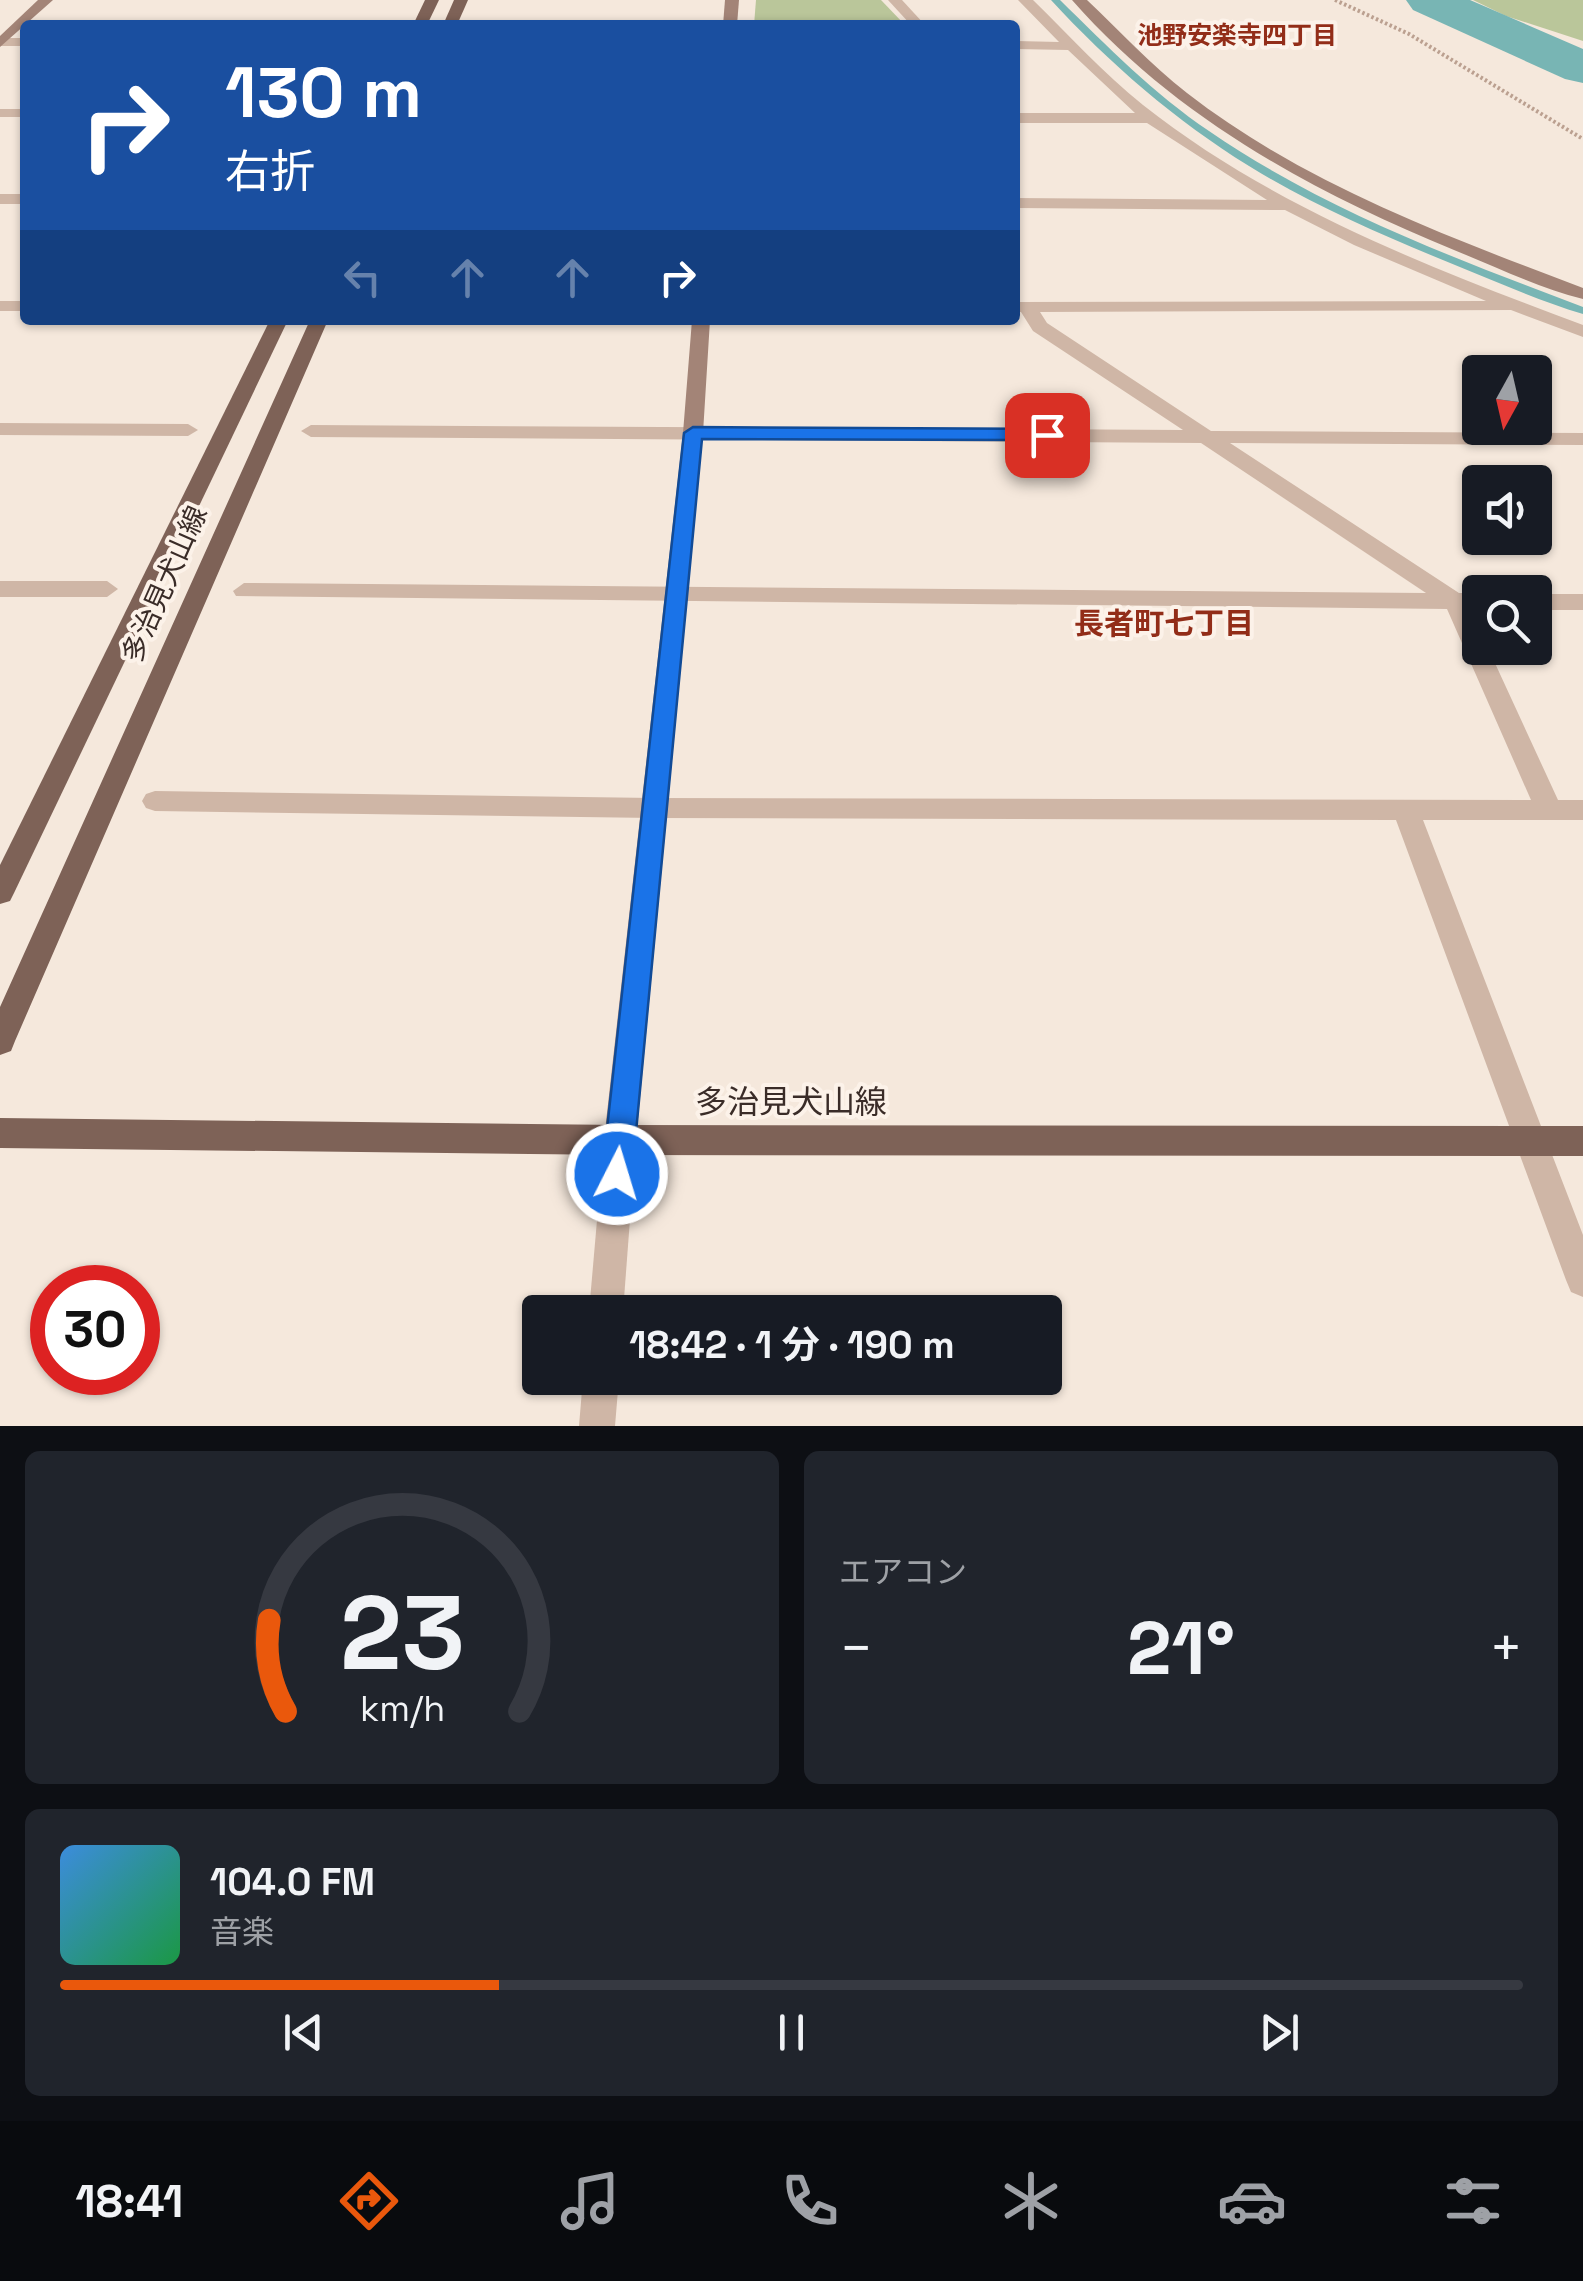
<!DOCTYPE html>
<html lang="ja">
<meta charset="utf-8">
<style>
:root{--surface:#171b24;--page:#20242c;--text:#f1f3f6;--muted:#9ea1a6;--line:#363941;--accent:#ea580c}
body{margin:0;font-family:"Space Grotesk","Noto Sans JP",sans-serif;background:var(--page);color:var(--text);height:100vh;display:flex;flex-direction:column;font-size:38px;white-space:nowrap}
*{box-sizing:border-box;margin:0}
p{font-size:32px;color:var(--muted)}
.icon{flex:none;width:55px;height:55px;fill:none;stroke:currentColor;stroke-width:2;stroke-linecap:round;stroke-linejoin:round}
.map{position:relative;height:1426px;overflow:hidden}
.drawer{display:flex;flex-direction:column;gap:25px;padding:25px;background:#0d0f14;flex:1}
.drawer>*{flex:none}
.top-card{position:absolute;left:20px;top:20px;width:1000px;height:305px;border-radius:10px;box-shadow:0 2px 8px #0004;background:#1a4fa0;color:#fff;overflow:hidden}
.needle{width:65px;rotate:188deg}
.tools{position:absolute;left:1462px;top:355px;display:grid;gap:20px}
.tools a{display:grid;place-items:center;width:90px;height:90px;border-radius:10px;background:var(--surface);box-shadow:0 2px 8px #0004;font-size:50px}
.speed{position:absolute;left:30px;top:1265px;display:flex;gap:20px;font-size:50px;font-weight:700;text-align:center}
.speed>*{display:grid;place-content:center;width:130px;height:130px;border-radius:50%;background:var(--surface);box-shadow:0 2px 8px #0004;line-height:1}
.speed .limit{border:15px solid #d22;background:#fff;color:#111}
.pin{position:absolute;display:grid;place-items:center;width:85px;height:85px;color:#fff;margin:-42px;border-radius:20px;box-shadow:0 5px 15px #0006}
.me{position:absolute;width:110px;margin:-55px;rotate:5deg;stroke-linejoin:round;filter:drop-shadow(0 0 8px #0008)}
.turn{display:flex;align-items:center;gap:35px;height:210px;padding:0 40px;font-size:45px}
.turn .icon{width:130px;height:130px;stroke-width:2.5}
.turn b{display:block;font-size:70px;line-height:85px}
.lanes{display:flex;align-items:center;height:95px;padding:0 40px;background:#0003;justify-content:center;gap:50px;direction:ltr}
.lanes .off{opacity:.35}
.big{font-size:75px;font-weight:700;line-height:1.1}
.drawer .widget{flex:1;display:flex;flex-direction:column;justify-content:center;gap:15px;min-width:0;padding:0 35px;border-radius:15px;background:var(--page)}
.drawer .dial{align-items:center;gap:0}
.dial svg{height:260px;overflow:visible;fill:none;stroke:var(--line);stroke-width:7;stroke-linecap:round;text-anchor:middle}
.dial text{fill:var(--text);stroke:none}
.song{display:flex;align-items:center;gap:30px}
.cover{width:120px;height:120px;border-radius:15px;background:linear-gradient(135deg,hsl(210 70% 55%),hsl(140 70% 35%))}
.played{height:10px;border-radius:5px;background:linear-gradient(90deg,var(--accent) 30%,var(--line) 30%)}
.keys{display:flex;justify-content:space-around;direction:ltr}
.heat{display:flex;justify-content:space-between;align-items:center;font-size:55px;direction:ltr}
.drawer .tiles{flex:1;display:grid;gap:25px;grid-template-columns:1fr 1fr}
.widget:last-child{grid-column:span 2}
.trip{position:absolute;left:522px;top:1295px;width:540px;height:100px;border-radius:10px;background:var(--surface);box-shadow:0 2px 8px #0004;font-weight:700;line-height:100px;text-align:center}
.menu{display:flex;height:160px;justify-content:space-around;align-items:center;background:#090b0e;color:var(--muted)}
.menu .icon{width:70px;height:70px}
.menu .current{color:var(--accent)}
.menu b{font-size:45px;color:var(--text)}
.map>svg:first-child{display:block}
.green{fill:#bac69a}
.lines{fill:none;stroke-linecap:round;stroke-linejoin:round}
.stream{fill:#78b5b4;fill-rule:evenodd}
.river{fill:#78b5b4;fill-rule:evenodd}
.path{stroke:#bba090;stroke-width:4;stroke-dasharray:2.5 2.5;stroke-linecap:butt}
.street{fill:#cfb6a6;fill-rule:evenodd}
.secondary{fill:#a38477;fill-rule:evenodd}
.primary{fill:#7e6257;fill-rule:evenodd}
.route{fill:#1a73e8;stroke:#114b97;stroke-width:2.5}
.labels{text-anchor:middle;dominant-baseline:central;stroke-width:8;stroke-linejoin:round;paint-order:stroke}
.far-neighbourhood-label{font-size:25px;font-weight:bold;fill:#922d18;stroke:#fcf2e9}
.street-label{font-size:28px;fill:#3a2c28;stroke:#fcf2e9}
.neighbourhood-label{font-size:30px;font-weight:bold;fill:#922d18;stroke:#fcf2e9}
.near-street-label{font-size:32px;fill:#3a2c28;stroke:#fcf2e9}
</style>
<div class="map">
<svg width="1583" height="1426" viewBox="0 0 1583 1426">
<rect width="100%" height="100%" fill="#f5e8dc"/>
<g class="green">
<path d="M756,0H881L905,25H754Z"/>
<path d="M1473,0H1583V41L1506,16Z"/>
</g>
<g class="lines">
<path class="stream" d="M1051,0H1060C1107,46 1154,94 1209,131C1324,210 1454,258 1583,307V314C1540,301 1497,282 1455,265C1384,236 1314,206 1249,166C1176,121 1109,63 1051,0Z"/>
<path class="river" d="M1406,0H1470L1583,49V83L1565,79L1413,10Z"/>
<path class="path" d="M1335,0L1409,34L1583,139"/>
<g class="street">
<path d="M888,0H902L925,25H911Z"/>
<path d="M1018,0H1033C1069,35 1103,73 1143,105C1272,207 1430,268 1583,325V337L1511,310L1040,312L1047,323L1211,431L1583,433V445L1230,443L1459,593H1480V609H1470L1480,630V648H1488L1558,800H1583V820H1423L1583,1235V1297L1571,1292L1566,1280L1396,820L654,818L155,811L146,808L142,801L146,794L155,791L654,798L1531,800L1447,609L236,596L233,591L244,583L1426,593L1201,443L311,437L301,431L311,425L1183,430L1033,331L1021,312H1015V302L1486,301L1354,245L1285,210L1015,208V198L1267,200L1147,123H1015V113H1135L1068,50L1015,49V41L1059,42Z"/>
<rect x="0" y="38" width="25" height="8"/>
<rect x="0" y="109" width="25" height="8"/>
<rect x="0" y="194" width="25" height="10"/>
<rect x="0" y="301" width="25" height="10"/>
<path d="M0,423L188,424L198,430L188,436L0,435Z"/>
<path d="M0,581H107L118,589L107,597H0Z"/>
<rect x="1535" y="594" width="48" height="16"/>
<path d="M620,1125L631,1129L636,1140L623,1312H589L604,1140L609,1129Z"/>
<path d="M583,1378H619L615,1426H579Z"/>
</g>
<g class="secondary">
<path d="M38,0H53L0,47V36Z"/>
<path d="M725,0H739L737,25H723Z"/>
<path d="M1072,0H1087C1120,31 1151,65 1187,93C1304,184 1446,236 1583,288V299C1539,288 1496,267 1454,250C1311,191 1176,118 1072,0Z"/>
<path d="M692,320H710L703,433L636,1140L631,1151L620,1155L609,1151L604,1140L683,433Z"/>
</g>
<g class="primary">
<path d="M425,0H439L427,25H413Z"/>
<path d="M454,0H468L457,25H443Z"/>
<path d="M270,320H288L14,893L10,901L0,904V865Z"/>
<path d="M310,320H328L15,1041L11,1051L0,1055V1007Z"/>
<path d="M0,1118L620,1125L1583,1126V1156L620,1155L0,1148Z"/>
</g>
</g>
<path class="route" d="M693,427L1047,429L1056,435L1047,440L702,439L632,1174L628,1184L617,1188L607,1184L602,1174L684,433Z"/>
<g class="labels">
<g class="far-neighbourhood-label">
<text x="1237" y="35">池野安楽寺四丁目</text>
</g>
<g class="street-label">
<text transform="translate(164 584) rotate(-66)">多治見犬山線</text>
</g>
<g class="neighbourhood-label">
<text x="1164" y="623">長者町七丁目</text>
</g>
<g class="near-street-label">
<text x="791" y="1102">多治見犬山線</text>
</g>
</g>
</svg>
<div class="tools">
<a><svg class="needle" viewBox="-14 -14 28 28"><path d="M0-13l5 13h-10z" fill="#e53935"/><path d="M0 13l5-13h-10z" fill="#9ea1a6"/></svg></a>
<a><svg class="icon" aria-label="sound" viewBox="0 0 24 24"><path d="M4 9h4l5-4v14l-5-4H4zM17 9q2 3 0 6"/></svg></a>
<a><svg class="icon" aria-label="search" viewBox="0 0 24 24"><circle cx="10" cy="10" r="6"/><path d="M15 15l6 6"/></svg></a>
</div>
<div class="speed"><div class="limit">30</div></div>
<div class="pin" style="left:1047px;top:435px;background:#d93025"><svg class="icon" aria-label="arrive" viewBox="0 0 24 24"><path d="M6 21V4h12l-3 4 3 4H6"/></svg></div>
<svg class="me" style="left:617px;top:1174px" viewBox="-20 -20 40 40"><circle r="17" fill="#1a73e8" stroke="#fff" stroke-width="3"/><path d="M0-11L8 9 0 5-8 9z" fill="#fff"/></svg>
<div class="trip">18:42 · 1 分 · 190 m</div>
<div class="top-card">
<div class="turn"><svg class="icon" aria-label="right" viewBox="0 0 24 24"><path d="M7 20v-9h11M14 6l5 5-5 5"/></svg><div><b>130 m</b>右折</div></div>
<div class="lanes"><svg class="icon off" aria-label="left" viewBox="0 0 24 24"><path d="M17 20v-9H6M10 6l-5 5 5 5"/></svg><svg class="icon off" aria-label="ahead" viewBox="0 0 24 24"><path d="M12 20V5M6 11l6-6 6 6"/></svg><svg class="icon off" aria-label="ahead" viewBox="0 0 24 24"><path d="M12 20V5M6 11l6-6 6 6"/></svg><svg class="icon" aria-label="right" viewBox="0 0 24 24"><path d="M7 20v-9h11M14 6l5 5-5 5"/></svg></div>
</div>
</div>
<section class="drawer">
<div class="tiles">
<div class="widget dial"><svg viewBox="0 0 100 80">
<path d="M14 69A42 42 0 1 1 86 69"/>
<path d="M14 69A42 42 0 0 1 9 41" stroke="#ea580c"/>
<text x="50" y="56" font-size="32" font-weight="700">23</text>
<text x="50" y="72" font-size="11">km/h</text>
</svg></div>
<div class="widget"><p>エアコン</p>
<div class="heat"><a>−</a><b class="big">21°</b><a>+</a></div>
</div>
<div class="widget">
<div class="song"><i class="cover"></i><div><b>104.0 FM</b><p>音楽</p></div></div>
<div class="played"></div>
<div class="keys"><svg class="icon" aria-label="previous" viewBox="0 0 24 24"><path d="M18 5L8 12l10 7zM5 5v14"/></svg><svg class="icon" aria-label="pause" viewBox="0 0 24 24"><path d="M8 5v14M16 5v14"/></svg><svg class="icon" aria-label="next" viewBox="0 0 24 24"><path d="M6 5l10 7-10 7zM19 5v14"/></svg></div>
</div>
</div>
</section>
<nav class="menu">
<b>18:41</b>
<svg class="icon current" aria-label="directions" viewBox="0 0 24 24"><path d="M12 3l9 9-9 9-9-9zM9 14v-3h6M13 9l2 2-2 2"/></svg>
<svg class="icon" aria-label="music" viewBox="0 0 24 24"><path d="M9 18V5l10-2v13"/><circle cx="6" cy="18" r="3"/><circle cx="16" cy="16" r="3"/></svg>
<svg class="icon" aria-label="phone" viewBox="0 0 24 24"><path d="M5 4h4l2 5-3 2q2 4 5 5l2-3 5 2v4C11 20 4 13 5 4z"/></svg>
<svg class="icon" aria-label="climate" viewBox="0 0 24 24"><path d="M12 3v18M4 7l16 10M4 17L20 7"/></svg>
<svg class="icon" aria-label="car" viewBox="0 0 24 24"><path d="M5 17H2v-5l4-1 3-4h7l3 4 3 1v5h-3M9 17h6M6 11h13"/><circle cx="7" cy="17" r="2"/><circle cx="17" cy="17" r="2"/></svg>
<svg class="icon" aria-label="filters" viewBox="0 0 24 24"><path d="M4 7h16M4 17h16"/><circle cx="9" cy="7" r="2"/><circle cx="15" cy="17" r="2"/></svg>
</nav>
